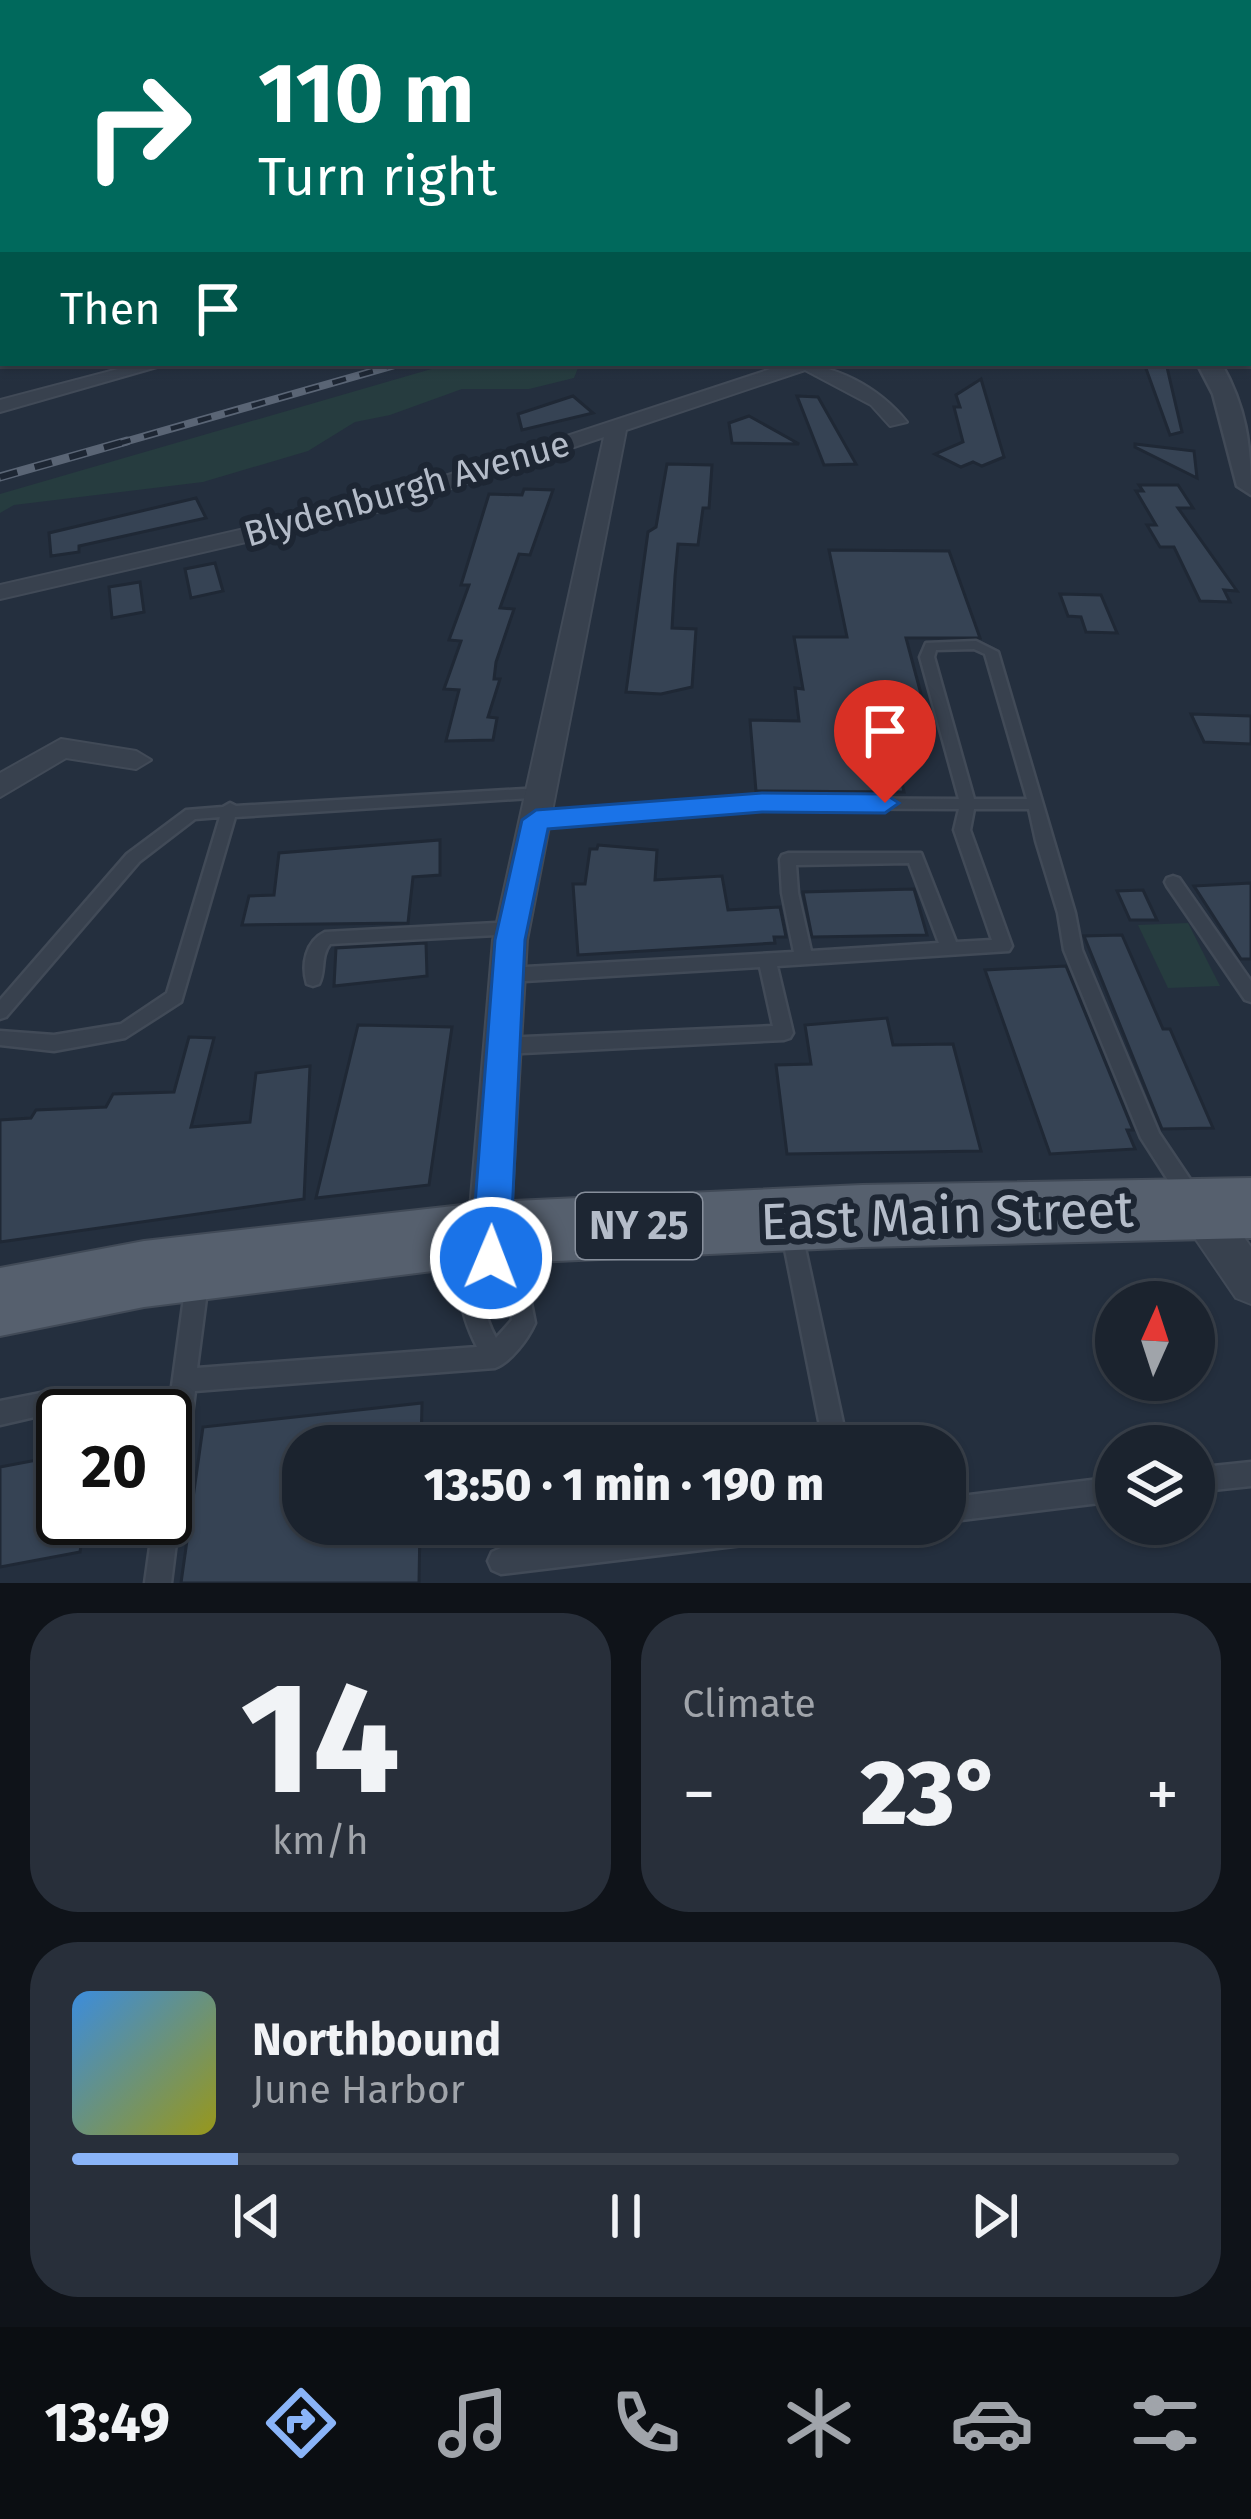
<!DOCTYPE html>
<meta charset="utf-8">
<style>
:root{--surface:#1b232e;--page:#282f3a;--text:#f1f3f6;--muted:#a0a4aa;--line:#39404a;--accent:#8ab4f8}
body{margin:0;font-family:"Fira Sans",sans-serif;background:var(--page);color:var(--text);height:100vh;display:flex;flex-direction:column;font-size:45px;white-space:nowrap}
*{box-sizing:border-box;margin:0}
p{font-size:39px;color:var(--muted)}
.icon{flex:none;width:66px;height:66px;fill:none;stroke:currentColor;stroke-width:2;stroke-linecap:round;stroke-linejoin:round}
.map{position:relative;height:1583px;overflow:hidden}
.drawer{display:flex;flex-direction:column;gap:30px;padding:30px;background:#0f1319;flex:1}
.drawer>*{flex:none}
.banner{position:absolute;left:0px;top:0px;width:1251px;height:366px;box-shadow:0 3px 9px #0004,0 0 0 3px var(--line);background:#00695c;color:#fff;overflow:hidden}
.needle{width:78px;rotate:3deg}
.controls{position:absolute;left:1095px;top:1281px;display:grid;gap:24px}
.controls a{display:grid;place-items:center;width:120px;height:120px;border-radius:50%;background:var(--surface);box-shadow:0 3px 9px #0004,0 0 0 3px var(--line);font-size:60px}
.speed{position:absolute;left:36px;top:1389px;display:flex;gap:24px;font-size:60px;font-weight:700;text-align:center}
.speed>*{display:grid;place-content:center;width:156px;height:156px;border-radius:50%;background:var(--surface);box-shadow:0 3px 9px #0004,0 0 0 3px var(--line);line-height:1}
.speed .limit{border:6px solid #111;border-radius:18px;background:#fff;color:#111}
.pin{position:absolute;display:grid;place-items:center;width:102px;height:102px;color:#fff;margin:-123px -51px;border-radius:50% 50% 50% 0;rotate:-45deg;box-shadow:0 0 12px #0007}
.pin .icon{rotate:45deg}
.me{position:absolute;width:132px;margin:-66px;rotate:1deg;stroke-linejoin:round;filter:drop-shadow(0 0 9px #0008)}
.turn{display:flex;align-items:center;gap:42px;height:252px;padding:0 60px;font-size:54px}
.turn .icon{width:156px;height:156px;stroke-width:2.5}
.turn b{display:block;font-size:84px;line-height:102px}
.then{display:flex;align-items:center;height:114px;padding:0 60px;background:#0003;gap:24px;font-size:45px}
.big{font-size:90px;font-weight:800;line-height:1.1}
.drawer .card{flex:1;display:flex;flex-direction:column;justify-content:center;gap:18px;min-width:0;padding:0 42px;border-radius:48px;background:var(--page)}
.drawer .dial{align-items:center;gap:0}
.dial b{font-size:156px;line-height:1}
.song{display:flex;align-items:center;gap:36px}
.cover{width:144px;height:144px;border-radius:18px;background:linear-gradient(135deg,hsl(210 70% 55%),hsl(60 70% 35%))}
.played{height:12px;border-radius:6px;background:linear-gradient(90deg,var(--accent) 15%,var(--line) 15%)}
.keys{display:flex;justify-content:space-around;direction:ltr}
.heat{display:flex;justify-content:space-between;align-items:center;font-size:66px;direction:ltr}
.drawer .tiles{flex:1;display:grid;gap:30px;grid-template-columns:1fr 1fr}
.card:last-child{grid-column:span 2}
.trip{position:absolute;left:282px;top:1425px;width:684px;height:120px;border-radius:48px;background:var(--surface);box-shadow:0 3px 9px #0004,0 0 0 3px var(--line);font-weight:800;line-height:120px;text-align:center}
.tabs{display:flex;height:192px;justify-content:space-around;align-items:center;background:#0b0e12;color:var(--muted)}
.tabs .icon{width:84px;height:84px}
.tabs .selected{color:var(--accent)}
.tabs b{font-size:54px;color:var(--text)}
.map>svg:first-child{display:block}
.green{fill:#263c3f}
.building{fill:#364354;stroke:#1f2835;stroke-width:3}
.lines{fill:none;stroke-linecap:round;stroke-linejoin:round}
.service-casing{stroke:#414a57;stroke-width:5}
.minor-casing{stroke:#414a57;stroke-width:4}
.tertiary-casing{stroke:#414a57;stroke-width:5}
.primary-casing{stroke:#414a57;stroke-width:4}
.service{fill:#38414e;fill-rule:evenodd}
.minor{fill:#38414e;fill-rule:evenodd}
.tertiary{fill:#38414e;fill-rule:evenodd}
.primary{fill:#56606e;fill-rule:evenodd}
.rail-far1-casing{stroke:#5a6575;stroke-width:8}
.rail-casing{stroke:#5a6575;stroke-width:9}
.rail-far1{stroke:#1d2633;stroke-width:4.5;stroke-dasharray:14;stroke-linecap:butt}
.rail{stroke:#1d2633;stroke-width:6;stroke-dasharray:18;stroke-linecap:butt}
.route{fill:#1a73e8;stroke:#114b97;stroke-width:3}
.labels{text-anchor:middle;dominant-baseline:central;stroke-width:12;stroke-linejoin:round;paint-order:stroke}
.far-street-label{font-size:36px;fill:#b4bcc9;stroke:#1d2633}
.shield{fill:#1d2633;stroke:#878f9c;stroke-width:3}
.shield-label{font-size:39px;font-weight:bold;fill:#b4bcc9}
.near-street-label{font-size:51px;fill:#b4bcc9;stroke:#1d2633}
</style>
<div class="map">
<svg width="1251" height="1583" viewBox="0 0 1251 1583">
<rect width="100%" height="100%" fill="#242f3e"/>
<g class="green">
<path d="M452,363H580L574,378L529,389H462L390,415L355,422L308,451L203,482L14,505L0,513V494Z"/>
<path d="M1188,923L1220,986L1168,988L1138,925Z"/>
</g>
<g class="building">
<path d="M1144,363H1166L1182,432L1170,435Z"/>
<path d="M981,379L1004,457L982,466L973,462L961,467L935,454L963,442L954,407H960L956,395Z"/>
<path d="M573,396L593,413L522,430L518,414Z"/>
<path d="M797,396L818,397L856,464L824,465Z"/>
<path d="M749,416L799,444L732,443L729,423Z"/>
<path d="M1135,444L1194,451L1197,478L1135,447Z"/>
<path d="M667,464L712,465L709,508H703L698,545L678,544L675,576L672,628L696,629L692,687L661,694L626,692L648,532L656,527Z"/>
<path d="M1139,485H1178L1193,508H1178L1237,591L1224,590L1230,602L1200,601L1174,547H1160L1147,525H1156L1136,491H1143Z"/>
<path d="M524,489L553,490L530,555L519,554L500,608L514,609L496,662L494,679H500L488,717L497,718L493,740L446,741L459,690L444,689L461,641L449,640L469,585H461L489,494L522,495Z"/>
<path d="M196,498L206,518L79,546V552L51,556L49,533Z"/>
<path d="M829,550L949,551L980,638H906L929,724L888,723L904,792L756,791L750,720L799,721L795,688L803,689L794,637H847Z"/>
<path d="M215,563L223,591L191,598L185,569Z"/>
<path d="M140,582L144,612L112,618L109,587Z"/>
<path d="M1060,594L1101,595L1117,633L1086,632L1081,617L1068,616Z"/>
<path d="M1191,714L1251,716V744L1204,742Z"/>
<path d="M440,840V875L413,877L408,923L242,925L249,896L274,895L279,853Z"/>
<path d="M598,845L657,850L655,880L722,876L728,910L780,907L786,937H774L775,943L578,955L573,884H585L590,849H597Z"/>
<path d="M1251,883V959H1241L1194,886Z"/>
<path d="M914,889L927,935L812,937L803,892Z"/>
<path d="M1143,890L1157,920H1130L1117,891Z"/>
<path d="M1122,935L1163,1029H1170L1213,1128L1162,1129L1084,936Z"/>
<path d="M426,943L427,976L334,986L336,948Z"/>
<path d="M1066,966L1133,1130H1127L1135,1149L1050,1154L985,970Z"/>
<path d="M887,1018L893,1045L953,1044L981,1151L787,1154L776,1065L811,1064L805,1025Z"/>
<path d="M358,1025L452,1027L429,1185L316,1198Z"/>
<path d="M189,1037L214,1038L191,1127L250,1122L256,1073L310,1066L304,1199L0,1242V1120L31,1118L36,1110L106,1107L113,1094L174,1092Z"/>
<path d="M422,1403L421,1446H303V1524H420L419,1583H181L203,1427Z"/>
<path d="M63,1455V1518H85L80,1552L0,1567V1467Z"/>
</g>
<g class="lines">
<g class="service-casing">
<g id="service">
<path d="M976,641L998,652L1075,913L1082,950L1159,1133L1196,1188L1199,1195L1196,1202L1189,1204L1182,1202L1141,1138L1064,950L1058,913L1036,841L1029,809H974L970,830L1012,946L1009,951L777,966L793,1033L790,1038L784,1040L504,1054L497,1051L495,1046L497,1041L504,1038L773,1026L760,967L507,982L501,980L498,975L501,970L507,968L794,952L782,893L780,859L782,855L788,853H921L956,942L992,940L954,830L959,809L762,808L536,825L528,820L536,815L762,798L959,799L920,657L926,643ZM974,649L985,654L1027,799H974L934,657L936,650ZM909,863L939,943L811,951L798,893L796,865Z"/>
<path d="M540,788L548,793L545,797L235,817L181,1002L125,1038L54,1051L0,1045V1031L54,1035L121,1024L167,993L220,817L195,819L139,862L6,1017L0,1019V1000L127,854L186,810L223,807L230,803L236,806Z"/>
<path d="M1173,876L1179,878L1251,981V1002L1245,1000L1167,886L1165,882L1167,878Z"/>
<path d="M513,922L519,924L521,928L519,932L513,934L330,944C320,957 326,970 319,984L313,986L307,984C301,964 306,941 325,932Z"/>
<path d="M792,1224L799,1227L802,1234L848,1446H824L782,1234L785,1227Z"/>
<path d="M490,1240L497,1243L500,1252L525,1272L535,1323C528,1339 511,1362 495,1368L195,1391L171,1583H145L154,1518H165V1438L186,1283L189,1276L197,1273L205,1276L208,1283L197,1368L477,1347C451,1294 464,1292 483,1243ZM492,1272L507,1284L512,1320L496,1338C484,1316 479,1295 492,1272Z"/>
<path d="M61,1389L69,1393L73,1401L69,1409L0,1425V1401Z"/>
<path d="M1251,1462V1486L1194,1492V1468Z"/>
<path d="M1116,1477V1501L945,1522V1498Z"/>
<path d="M710,1524H829L826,1533L817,1536L501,1574L492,1570L488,1561L492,1552L501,1548Z"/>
</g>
</g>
<g class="minor-casing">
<g id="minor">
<path d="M3,168V176L0,177V169Z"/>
<rect x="0" y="223" width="3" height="8"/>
<path d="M141,363H171L0,412V400Z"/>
<path d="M789,363C834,363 879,387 907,422L890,426L871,405L805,370L626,430L527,940L510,1233L504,1247L489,1253L474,1247L468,1233L493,940L604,437L389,509L0,599V585L375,499Z"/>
<path d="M61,739L136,751L151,760L136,769L66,758L0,797V773Z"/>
<path d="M1199,1190L1214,1196L1251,1247V1304L1236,1298L1184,1222L1178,1209L1184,1196Z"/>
</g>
</g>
<g class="tertiary-casing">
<path id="tertiary" d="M1197,363H1221C1246,407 1251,444 1251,495L1237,486L1213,394Z"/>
</g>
<g class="primary-casing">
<path id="primary" d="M1251,1178V1238L862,1247L489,1264L144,1307L0,1336V1268L144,1241L489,1202L862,1185Z"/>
</g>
<use href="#service" class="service"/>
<use href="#minor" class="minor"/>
<use href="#tertiary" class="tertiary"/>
<use href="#primary" class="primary"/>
<g class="rail-far1-casing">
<path id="rail-far1" d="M117,444L402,363"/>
</g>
<g class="rail-casing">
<path id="rail" d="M0,477L127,441"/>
</g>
<use href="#rail-far1" class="rail-far1"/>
<use href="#rail" class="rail"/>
</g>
<linearGradient id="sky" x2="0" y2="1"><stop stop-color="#141a22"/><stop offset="0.42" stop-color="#3f4d63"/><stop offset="1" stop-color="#3f4d63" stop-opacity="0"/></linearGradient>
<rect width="1251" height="383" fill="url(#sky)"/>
<path class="route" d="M762,793L885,794L899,803L885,813L762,812L548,829L525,940L510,1258L504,1271L491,1276L477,1271L471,1258L495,940L522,820L536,810Z"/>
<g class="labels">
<g class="far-street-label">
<text transform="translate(407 489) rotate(-16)">Blydenburgh Avenue</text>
</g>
<rect class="shield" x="576" y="1193" width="126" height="66" rx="9"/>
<g class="shield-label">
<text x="639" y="1226">NY 25</text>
</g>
<g class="near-street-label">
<text transform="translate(947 1216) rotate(-2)">East Main Street</text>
</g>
</g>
</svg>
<div class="controls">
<a><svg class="needle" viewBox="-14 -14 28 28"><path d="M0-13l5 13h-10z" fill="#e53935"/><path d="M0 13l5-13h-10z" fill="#a0a4aa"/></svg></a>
<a><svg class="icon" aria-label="layers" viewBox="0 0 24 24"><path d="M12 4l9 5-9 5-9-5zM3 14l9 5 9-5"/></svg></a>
</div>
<div class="speed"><div class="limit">20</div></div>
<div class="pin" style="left:885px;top:803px;background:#d93025"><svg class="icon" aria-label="arrive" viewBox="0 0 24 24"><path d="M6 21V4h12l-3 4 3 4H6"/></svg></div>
<svg class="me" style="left:491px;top:1258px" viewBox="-20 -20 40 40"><circle r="17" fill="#1a73e8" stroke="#fff" stroke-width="3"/><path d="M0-11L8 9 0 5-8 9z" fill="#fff"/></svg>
<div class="trip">13:50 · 1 min · 190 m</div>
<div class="banner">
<div class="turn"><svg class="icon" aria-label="right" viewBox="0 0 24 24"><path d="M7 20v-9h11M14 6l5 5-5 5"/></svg><div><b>110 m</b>Turn right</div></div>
<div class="then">Then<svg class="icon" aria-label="arrive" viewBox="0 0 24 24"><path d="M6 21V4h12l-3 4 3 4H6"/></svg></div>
</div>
</div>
<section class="drawer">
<div class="tiles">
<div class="card dial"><b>14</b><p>km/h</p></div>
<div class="card"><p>Climate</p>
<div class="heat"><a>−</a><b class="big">23°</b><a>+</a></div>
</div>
<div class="card">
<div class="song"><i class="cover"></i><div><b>Northbound</b><p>June Harbor</p></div></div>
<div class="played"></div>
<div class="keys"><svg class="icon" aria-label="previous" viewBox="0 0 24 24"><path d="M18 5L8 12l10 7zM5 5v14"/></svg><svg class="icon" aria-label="pause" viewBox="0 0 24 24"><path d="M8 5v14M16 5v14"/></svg><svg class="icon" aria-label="next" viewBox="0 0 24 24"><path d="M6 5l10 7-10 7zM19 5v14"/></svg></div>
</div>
</div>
</section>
<nav class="tabs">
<b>13:49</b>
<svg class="icon selected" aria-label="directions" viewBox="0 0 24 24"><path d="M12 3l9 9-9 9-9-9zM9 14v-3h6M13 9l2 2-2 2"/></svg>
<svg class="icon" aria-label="music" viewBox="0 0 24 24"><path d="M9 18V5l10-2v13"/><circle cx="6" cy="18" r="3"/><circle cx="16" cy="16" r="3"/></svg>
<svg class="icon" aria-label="phone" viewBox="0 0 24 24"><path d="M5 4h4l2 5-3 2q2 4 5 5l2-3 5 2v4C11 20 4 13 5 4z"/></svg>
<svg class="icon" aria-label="climate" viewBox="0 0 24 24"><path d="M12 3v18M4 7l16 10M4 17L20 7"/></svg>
<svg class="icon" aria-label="car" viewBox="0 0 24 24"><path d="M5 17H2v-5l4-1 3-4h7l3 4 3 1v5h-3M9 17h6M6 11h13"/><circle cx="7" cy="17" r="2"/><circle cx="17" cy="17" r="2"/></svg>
<svg class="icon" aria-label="filters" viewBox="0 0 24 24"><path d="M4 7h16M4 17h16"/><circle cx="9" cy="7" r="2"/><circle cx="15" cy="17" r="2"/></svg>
</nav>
